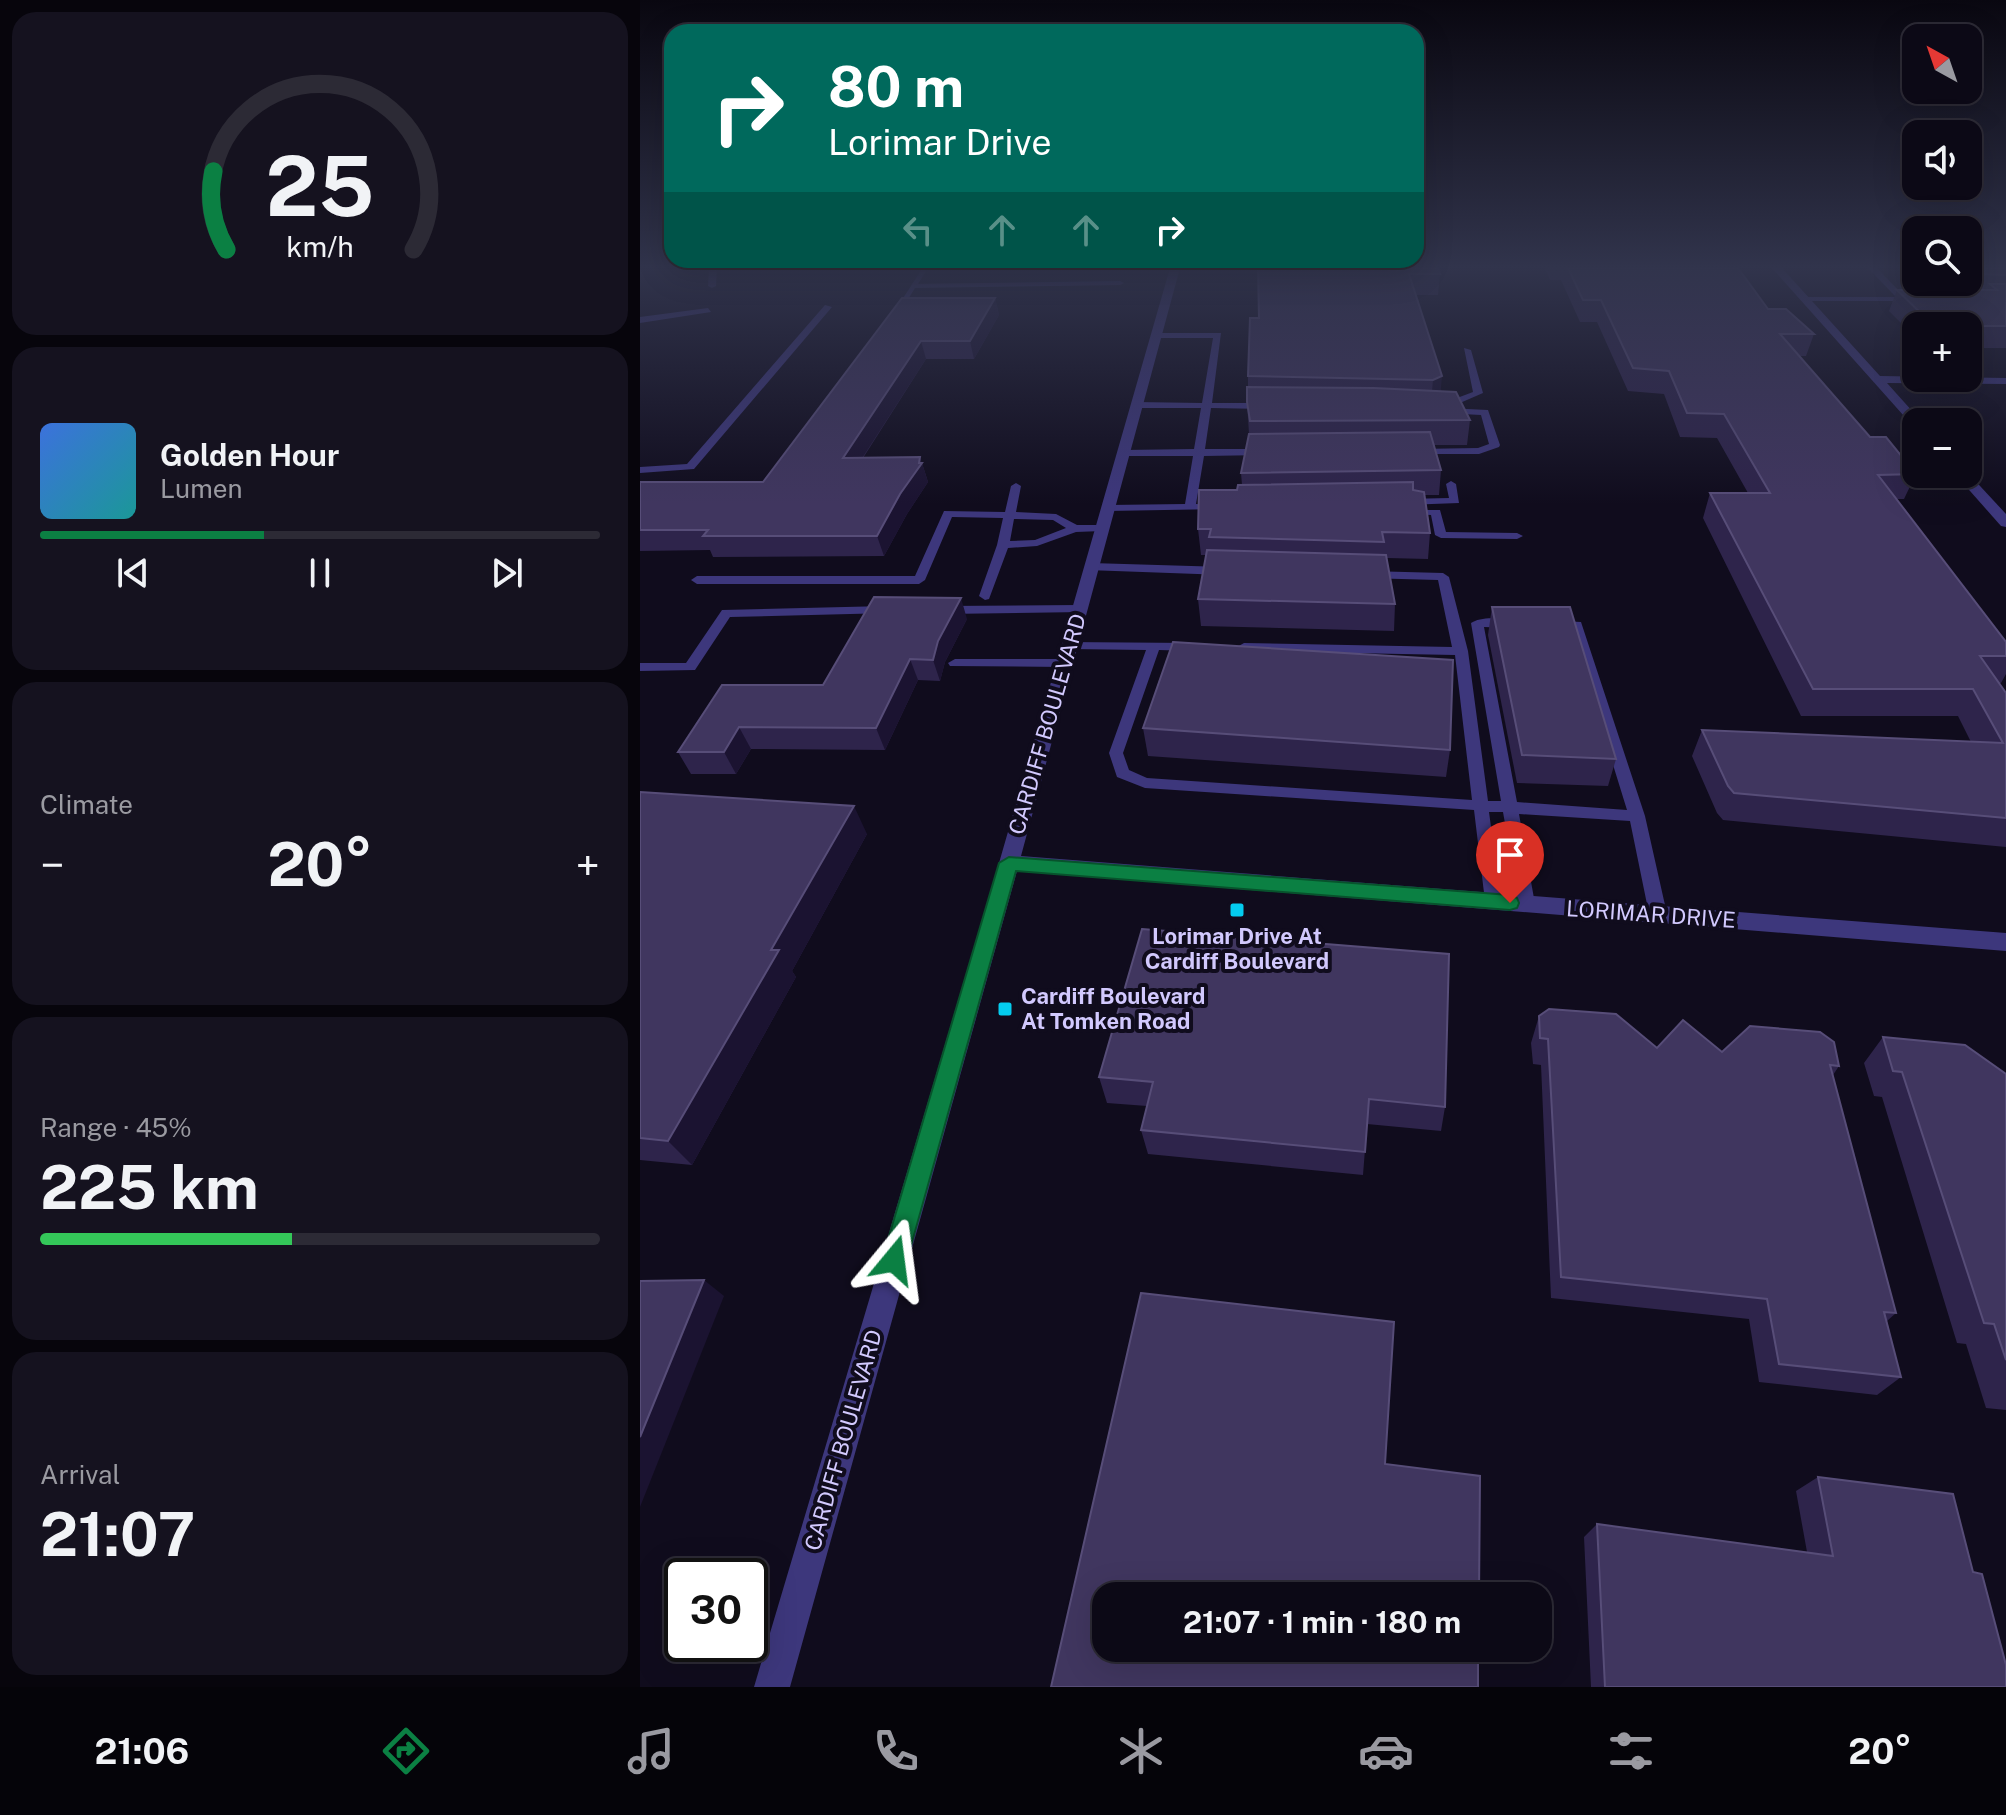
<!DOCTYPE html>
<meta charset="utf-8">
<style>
:root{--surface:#0c0916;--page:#15121f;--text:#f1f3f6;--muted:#9a9aa1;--line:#2c2a35;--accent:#0b8043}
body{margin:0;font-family:"Public Sans",sans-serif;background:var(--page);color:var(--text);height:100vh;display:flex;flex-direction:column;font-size:30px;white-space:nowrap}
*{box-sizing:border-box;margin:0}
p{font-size:26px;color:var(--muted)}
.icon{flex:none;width:44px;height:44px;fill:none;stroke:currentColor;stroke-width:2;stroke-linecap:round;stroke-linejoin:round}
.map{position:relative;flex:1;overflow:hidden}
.details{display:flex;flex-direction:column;gap:12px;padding:12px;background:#07050c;width:640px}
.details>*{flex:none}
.top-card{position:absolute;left:24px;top:24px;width:760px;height:244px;border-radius:24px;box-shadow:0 8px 32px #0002,0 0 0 2px var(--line);background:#00695c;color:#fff;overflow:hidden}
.needle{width:52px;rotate:320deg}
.tools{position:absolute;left:1262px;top:24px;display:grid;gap:16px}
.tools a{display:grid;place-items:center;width:80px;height:80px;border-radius:16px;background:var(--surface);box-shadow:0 8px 32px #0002,0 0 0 2px var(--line);font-size:40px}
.speed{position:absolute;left:24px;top:1558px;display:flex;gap:16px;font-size:40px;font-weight:700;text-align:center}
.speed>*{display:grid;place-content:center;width:104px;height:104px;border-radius:50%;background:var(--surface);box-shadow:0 8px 32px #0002,0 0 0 2px var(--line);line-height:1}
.speed .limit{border:4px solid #111;border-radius:12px;background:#fff;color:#111}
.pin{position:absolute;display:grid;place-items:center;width:68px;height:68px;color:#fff;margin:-82px -34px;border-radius:50% 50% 50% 0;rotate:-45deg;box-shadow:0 0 8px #0007}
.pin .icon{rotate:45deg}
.me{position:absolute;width:88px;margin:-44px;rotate:16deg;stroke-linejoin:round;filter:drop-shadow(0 0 6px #0008)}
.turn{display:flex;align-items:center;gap:28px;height:168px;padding:0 32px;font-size:36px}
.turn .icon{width:104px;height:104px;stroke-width:2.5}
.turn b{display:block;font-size:56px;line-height:68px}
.lanes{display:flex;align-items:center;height:76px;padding:0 32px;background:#0003;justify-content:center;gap:40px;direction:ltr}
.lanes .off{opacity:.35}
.big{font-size:60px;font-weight:700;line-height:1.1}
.details .card{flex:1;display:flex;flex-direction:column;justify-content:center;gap:12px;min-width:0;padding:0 28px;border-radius:24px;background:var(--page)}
.details .dial{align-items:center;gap:0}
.dial svg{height:208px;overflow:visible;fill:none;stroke:var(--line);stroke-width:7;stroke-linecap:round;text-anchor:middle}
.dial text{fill:var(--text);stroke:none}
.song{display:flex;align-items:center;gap:24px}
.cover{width:96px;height:96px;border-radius:12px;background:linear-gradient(135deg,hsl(220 70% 55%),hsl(180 70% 35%))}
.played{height:8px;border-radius:4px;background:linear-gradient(90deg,var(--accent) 40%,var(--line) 40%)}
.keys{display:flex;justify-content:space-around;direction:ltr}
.heat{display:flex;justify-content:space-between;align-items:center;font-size:44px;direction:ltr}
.charge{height:12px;border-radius:6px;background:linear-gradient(90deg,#34c759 45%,var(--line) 0)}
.trip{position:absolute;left:452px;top:1582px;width:460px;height:80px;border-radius:24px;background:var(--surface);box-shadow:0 8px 32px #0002,0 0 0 2px var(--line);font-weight:700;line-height:80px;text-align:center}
.tabs{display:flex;height:128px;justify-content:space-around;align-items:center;background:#050409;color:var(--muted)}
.tabs .icon{width:56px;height:56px}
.tabs .selected{color:var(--accent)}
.tabs b{font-size:36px;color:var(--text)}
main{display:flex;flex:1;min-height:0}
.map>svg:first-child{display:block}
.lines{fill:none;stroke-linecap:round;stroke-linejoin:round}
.lane{fill:#3d377c;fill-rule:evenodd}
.street{fill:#3d377c;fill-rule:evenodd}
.wall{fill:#2e244b}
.shaded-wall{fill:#1b1331}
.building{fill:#40365f;stroke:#574d78;stroke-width:2}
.route{fill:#0b8043;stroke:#07532c;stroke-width:2}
.poi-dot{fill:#04ccef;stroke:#100c1d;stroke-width:3}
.labels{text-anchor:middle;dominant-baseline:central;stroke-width:8;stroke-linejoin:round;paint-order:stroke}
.street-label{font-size:22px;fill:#d2c9fe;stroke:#100c1d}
.poi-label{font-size:22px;font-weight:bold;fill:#d2c9fe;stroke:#100c1d}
</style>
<main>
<section class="details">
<div class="card dial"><svg viewBox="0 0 100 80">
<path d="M14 69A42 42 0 1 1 86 69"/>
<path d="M14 69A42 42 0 0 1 9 39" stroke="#0b8043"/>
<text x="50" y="56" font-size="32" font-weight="700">25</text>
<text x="50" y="72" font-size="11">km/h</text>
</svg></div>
<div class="card">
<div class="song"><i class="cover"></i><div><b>Golden Hour</b><p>Lumen</p></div></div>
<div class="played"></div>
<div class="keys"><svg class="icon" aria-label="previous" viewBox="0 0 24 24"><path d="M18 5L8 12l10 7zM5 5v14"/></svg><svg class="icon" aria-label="pause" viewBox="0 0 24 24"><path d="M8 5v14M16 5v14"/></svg><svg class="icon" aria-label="next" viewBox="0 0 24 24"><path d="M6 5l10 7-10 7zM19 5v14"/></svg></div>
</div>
<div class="card"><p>Climate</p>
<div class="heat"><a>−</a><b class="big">20°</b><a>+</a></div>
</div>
<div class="card"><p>Range · 45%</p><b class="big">225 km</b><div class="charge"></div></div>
<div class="card"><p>Arrival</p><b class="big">21:07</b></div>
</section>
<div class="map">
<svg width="1366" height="1687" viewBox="0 0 1366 1687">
<rect width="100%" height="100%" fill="#100c1d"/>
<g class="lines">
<g class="lane">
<path d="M69,268H77L76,286L72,288L68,286Z"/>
<path d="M1228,268H1237L1265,297L1280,299L1276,301H1165L1161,299L1165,297H1256Z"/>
<path d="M282,269L286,271L278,284L480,281L484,283L480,285L275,288L262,309H256Z"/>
<path d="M185,305L192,307L54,469L0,473V467L47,464Z"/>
<path d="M68,308L71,312L0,323V317Z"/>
<path d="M513,333H581L572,403H626L631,406L626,409L571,408L565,449H625L630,452L625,455L564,456L556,504L582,505V509L468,511L462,508L468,505L545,504L553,456H483L478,453L483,450L554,449L561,408H496L491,405L496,402L562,403L573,338H516L513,337Z"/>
<path d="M824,348L831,350L843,393L813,406H798V402L809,401L833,392Z"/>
<path d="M806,408L848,410L860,445L859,447L839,454H773L772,452L777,449L838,448L849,444L841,415L803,413V409Z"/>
<path d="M811,481L816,484L819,503L765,505L759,502L765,499L809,498L806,484Z"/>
<path d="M376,483L381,486L376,512L416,514L437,525H462L468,528L462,531L436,532L397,546L368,548L349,599L345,600L339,596L357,545L363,518L312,517L285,580L279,584H57L51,580L57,576H275L304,511L365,512L371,486ZM374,519L413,520L426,528L395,540L370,541Z"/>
<path d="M773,510H800L806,532L877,533L883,536L877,539L801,538L795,535L791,515L773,514Z"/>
<path d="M451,563L585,567L591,571L585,575L447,570L445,567Z"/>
<path d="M728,571L803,573L809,577L828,651L848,801H861L831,623C841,616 866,617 876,624L870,628L844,627L877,802L987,810L931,629H921L915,625L921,621L941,622L1005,816L1027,914L1024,919H1012L1009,914L990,821L879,814L895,904L893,909H881L879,904L863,812H849L861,901L859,906H847L845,901L834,810L505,788L477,777L469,753L506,650L430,649L425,648V642L552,643L559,647L552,651L519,650L483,753L489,770L507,778L832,800L815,655L604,651L597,647L604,643L812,647L798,580L724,578V572Z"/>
<path d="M439,605L443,606V612L305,614L299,610L305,606Z"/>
<path d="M246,606L250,607V613L90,617L55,670L0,671V663H46L82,610Z"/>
<path d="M315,659H425L432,663L425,667L310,666L308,663Z"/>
</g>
<g class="street">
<path d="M530,268H540L381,856L1366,933V951L377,871L150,1687H114L359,863Z"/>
<path d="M1132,268H1142L1240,376L1366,378V384L1247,383L1282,422L1272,425Z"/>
<path d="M1328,473L1366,514V527L1361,526L1315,474Z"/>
</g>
</g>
<g class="wall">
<path d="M618,268L800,274L798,295H776L801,391L830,420L827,445H794L801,470L799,495H785L790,533L788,559L747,558L755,604L754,631L561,626L558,599L566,555H561L558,529L602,485L601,473L609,434L607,402L608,387V376L619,318Z"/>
<path d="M905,268H1098L1128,309L1174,334L1166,356H1159L1230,437L1276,474L1264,499H1256L1366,642V674L1361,683H1359L1366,693V847L1083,820L1077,813L1052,756L1062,730L1331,742L1318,716H1161L1063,518L1070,493H1108L1077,438L1040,437L1024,394L988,391L957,322H940L921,280H910Z"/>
<path d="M1328,268H1366V348H1328V326H1276V338L1249,311L1257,290H1323L1313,282H1328Z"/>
<path d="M262,298H355L359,315L334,359H286L223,458L282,463L288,482L267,514L244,556L73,557L70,550L0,551V482H123Z"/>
<path d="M852,607L976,759L968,786L877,783L848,635Z"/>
<path d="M327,619L305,662L300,681L278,680L245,750L111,749L96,774H51L38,752Z"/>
<path d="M503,728L810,750L806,777L508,756Z"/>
<path d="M0,792L227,834L152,971L156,977L52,1165L0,1160Z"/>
<path d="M502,929L805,1107L801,1131L727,1124L723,1175L508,1154L501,1130L507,1106L467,1103L459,1077Z"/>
<path d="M899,1016L1017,1048L1082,1052L1199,1066L1193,1075L1256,1313L1247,1321L1261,1377L1237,1395L1119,1382L1109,1319L911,1298L901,1065L893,1064L891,1043Z"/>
<path d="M1243,1037L1366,1074V1410L1346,1408L1326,1344L1317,1343L1242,1097L1234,1096L1224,1063Z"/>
<path d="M1178,1477L1333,1572L1366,1687H951L944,1537L957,1524L1167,1552L1156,1491Z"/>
</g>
<g class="shaded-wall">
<path d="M355,298L359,315L334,359L330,341Z"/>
<path d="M281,341L286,359L210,477L203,458Z"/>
<path d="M802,376L800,399L791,403L793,380Z"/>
<path d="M280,457L288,482L267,514L244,556L237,536L279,463Z"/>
<path d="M321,598L327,619L305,662L300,681L293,660L298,641Z"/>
<path d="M270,659L278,680L245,750L236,728Z"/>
<path d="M99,727L111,749L96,774L84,752Z"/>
<path d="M214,806L227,834L152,971L156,977L52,1165L28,1141L131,950Z"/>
<path d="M64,1280L84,1296L0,1507V1437Z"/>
</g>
<g class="building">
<path d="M618,268H798L800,274H769L802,376L793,380L608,376L610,318H619Z"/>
<path d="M928,268H1098L1128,309H1146L1174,334H1140L1230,437H1246L1276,474L1238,475L1366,642V656H1340L1366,693V818L1094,793L1088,786L1062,730L1363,743L1333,689H1173L1070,493H1130L1084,414L1047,413L1029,371L993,368L961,300H943Z"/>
<path d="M1330,268H1366V275L1337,274Z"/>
<path d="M1350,284H1366V326H1307L1289,321L1257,290H1357Z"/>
<path d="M262,298H355L330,341H281L203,458L280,457L279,463H282L260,494L237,536H63L68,530H0V482H123Z"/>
<path d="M607,387L734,388L816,392L830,420L610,421L607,402Z"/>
<path d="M790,432L801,470L601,473L609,434Z"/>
<path d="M773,482V490L784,492L790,533L742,532L744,542L569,537L571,529H558L559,490H597L598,485Z"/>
<path d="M567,550L746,555L755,604L558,599Z"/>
<path d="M234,597L321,598L298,641L293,660L270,659L236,728L99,727L84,752H38L82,685H183Z"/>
<path d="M852,607H930L976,759L882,755Z"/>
<path d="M533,642L813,660L810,750L503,728Z"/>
<path d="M0,792L214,806L131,950H139L28,1141L0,1138Z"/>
<path d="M502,929L809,954L805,1107L729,1099L725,1152L501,1130L513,1082L459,1077Z"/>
<path d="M909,1009L976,1014L1017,1048L1043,1020L1082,1052L1110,1026L1180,1032L1194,1042L1199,1066L1190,1065L1256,1313L1244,1312L1261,1377L1139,1364L1127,1299L921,1277L908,1039L900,1038L899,1016Z"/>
<path d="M1243,1037L1325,1045L1366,1074V1360L1354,1324L1344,1323L1262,1072L1253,1071Z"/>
<path d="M64,1280L0,1437V1281Z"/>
<path d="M501,1293L754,1322L745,1464L840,1476L839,1596H466V1648H838V1687H411Z"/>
<path d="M1178,1477L1313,1494L1333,1572L1342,1574L1366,1665V1687H965L957,1524L1193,1556Z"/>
</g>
<linearGradient id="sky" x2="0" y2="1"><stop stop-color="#090710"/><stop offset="0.53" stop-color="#31344c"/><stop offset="1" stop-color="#31344c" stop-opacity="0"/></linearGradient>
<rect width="1366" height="504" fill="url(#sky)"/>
<path class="route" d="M369,857L870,895L877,898L879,903L877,908L870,910L376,871L267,1260L263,1268L254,1272L246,1268L242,1260L359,863Z"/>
<g class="poi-dot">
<rect x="589" y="902" width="16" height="16" rx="4"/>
<rect x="357" y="1001" width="16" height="16" rx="4"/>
</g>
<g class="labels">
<g class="street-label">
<text transform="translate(407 724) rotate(-74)">CARDIFF BOULEVARD</text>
<text transform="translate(1011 914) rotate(4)">LORIMAR DRIVE</text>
<text transform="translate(203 1440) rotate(-74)">CARDIFF BOULEVARD</text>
</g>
<g class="poi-label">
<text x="597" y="936">Lorimar Drive At<tspan x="597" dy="25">Cardiff Boulevard</tspan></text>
<text x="381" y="996" text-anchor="start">Cardiff Boulevard<tspan x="381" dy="25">At Tomken Road</tspan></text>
</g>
</g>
</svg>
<div class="tools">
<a><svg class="needle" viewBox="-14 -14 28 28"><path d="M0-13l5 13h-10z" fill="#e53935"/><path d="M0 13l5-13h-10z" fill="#9a9aa1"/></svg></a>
<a><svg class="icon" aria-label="sound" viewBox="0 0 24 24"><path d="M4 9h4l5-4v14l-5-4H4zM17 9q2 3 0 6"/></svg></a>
<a><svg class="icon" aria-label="search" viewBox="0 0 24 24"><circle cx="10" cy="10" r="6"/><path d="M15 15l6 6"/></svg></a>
<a>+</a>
<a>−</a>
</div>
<div class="speed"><div class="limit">30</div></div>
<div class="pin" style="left:870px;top:903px;background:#d93025"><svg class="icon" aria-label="arrive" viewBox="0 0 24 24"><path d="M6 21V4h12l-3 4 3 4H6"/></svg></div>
<svg class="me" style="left:254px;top:1260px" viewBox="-20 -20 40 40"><path d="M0-17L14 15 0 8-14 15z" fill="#0b8043" stroke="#fff" stroke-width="4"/></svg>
<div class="trip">21:07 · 1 min · 180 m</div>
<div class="top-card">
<div class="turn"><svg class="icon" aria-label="right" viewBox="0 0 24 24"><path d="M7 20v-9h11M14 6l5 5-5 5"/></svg><div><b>80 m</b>Lorimar Drive</div></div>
<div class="lanes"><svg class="icon off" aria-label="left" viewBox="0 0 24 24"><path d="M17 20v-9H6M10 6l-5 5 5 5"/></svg><svg class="icon off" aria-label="ahead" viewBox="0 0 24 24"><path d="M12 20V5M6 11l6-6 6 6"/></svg><svg class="icon off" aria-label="ahead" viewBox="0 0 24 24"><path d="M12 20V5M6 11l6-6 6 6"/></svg><svg class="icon" aria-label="right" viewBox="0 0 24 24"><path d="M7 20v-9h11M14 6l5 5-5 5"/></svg></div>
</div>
</div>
</main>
<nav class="tabs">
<b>21:06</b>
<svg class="icon selected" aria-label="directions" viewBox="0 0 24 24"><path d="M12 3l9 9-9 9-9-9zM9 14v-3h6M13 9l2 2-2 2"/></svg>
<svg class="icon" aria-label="music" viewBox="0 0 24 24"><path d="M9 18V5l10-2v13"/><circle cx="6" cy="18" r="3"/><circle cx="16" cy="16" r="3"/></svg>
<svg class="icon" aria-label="phone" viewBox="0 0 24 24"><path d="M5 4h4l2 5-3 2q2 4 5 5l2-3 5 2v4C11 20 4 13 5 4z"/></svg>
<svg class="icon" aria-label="climate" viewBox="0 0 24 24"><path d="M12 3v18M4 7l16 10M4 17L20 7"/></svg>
<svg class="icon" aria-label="car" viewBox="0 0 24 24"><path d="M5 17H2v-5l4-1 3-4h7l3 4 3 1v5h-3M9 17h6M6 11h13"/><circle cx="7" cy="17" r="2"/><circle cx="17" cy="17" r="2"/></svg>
<svg class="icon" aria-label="filters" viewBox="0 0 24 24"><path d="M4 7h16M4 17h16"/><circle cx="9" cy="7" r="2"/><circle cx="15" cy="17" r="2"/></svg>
<b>20°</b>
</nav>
